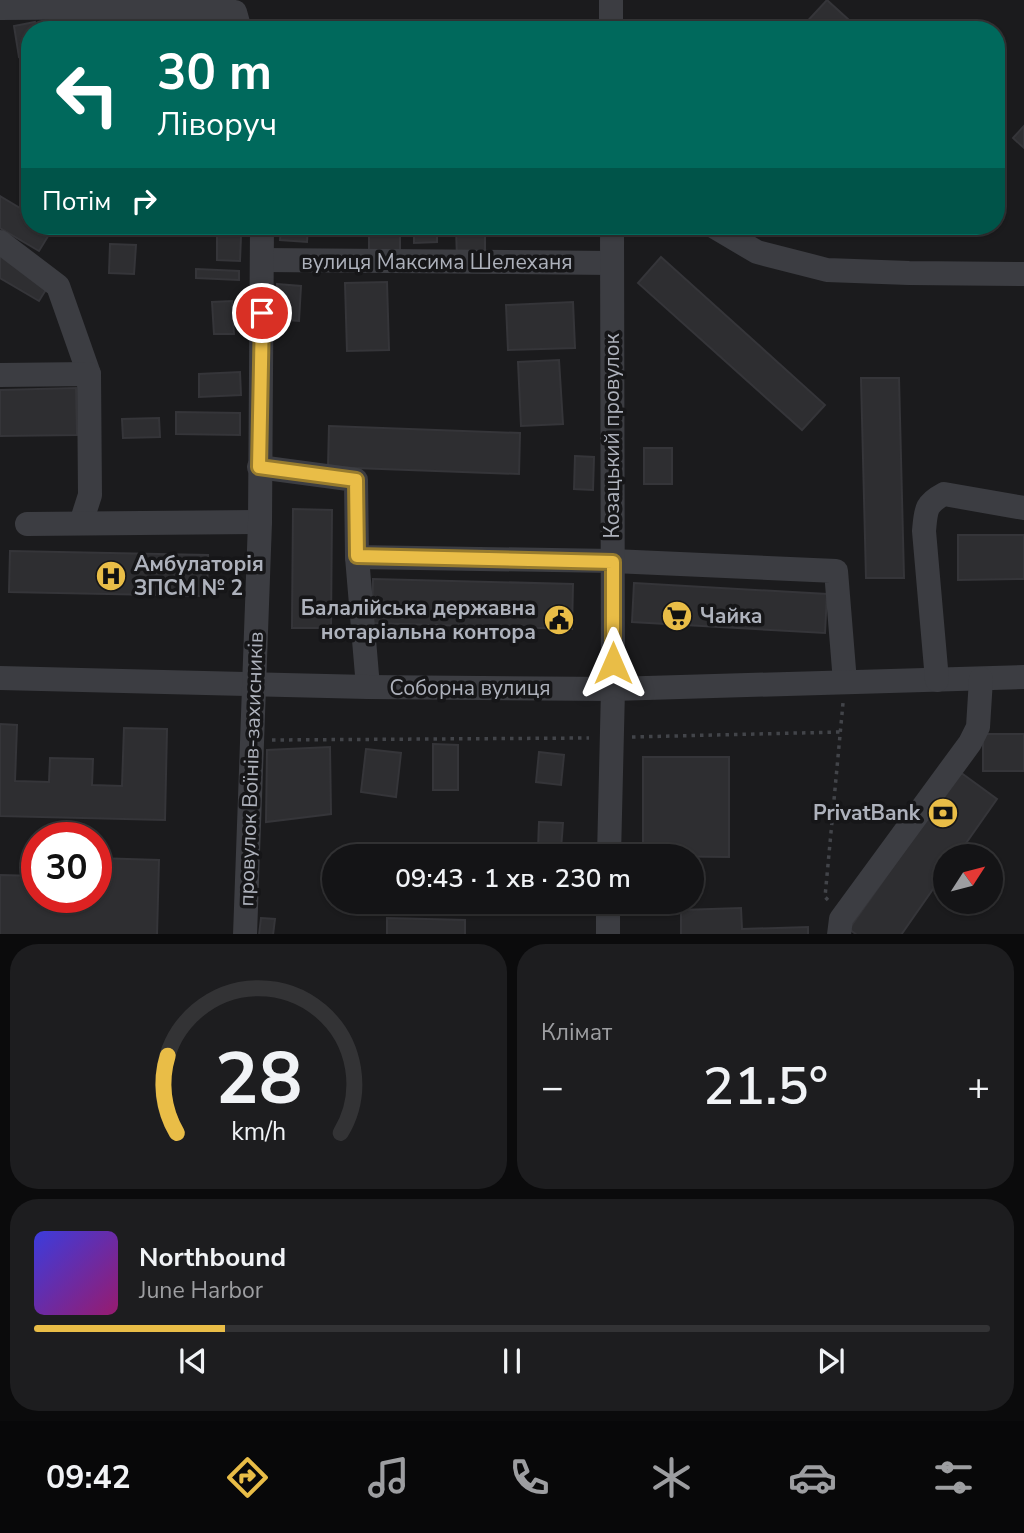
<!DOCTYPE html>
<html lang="uk">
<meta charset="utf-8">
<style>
:root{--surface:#141416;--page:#1d1d1f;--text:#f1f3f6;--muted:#9d9ea1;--line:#333335;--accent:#e9bd47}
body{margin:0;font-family:"Nunito Sans",sans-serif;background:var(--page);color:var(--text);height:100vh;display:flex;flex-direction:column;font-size:26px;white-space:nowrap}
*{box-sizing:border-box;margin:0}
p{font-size:23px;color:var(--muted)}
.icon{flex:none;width:38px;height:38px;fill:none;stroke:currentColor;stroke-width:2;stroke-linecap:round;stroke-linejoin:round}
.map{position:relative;height:934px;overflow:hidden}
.side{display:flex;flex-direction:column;gap:10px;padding:10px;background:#0b0b0c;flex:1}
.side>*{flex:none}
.top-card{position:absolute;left:21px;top:21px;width:984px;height:214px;border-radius:28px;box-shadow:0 2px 5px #0004,0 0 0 2px var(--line);background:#00695c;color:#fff;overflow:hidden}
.needle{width:46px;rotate:54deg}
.controls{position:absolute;left:933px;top:844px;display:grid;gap:14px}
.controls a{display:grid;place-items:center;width:70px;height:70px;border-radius:50%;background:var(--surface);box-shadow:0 2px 5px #0004,0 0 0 2px var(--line);font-size:35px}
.speed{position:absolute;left:21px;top:822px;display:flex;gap:14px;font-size:35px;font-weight:700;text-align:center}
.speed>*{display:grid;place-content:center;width:91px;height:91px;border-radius:50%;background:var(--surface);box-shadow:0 2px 5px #0004,0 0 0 2px var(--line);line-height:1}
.speed .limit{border:10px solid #d22;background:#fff;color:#111}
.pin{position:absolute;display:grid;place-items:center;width:60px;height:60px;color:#fff;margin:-30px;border:4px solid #fff;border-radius:50%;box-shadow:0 2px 7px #0007}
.me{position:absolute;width:77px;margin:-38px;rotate:0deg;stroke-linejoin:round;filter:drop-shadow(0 0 5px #0008)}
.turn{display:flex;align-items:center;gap:24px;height:147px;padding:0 21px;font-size:32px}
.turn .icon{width:91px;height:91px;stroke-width:2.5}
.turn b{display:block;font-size:49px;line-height:60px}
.then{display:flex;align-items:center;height:66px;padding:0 21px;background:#0003;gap:14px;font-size:26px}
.big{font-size:52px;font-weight:600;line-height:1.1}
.side .widget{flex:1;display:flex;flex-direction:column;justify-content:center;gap:10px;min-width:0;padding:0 24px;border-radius:28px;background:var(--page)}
.side .dial{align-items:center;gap:0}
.dial svg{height:182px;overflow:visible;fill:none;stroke:var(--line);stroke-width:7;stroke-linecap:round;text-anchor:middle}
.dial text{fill:var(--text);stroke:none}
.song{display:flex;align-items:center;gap:21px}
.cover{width:84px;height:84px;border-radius:10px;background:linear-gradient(135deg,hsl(240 70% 55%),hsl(320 70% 35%))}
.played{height:7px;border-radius:4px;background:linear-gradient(90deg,var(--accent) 20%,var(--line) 20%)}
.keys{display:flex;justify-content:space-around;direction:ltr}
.heat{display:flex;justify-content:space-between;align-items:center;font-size:38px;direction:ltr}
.side .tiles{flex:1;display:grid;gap:10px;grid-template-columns:1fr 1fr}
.widget:last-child{grid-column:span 2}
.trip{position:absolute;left:322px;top:844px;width:382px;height:70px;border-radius:35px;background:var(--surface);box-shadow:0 2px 5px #0004,0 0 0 2px var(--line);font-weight:600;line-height:70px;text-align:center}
.menu{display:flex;height:112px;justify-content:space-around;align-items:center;background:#080809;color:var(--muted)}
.menu .icon{width:49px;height:49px}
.menu .on{color:var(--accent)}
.menu b{font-size:32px;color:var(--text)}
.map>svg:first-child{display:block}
.building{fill:#2e2e31;stroke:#353539;stroke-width:2}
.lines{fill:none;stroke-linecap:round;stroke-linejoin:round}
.path{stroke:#424449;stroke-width:3.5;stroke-dasharray:3.5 5;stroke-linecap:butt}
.minor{stroke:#3c3d42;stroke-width:24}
.route-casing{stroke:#977b2e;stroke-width:18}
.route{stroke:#e9bd47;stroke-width:12}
.labels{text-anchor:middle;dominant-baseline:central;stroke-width:7;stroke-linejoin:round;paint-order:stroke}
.street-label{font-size:21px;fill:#aeb2bc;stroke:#161618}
.poi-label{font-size:21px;font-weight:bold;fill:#aeb2bc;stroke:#161618;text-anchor:start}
</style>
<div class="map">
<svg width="1024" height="935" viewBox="0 0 1024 935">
<rect width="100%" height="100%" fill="#1b1b1d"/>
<g class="building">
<path d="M827,0L860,30H805L802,27Z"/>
<path d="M110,17H134V30H111Z"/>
<path d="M35,22L37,30H30V55L19,57L14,26Z"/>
<path d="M1024,126V148L1013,138Z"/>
<path d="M0,196L30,214V226H49L53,228L39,251L0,228Z"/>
<path d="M281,226H308L307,242L280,240Z"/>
<rect x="369" y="226" width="31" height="25"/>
<path d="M414,226H437V242L414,243Z"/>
<path d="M456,229H485V257L457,258Z"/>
<path d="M217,235L241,236L240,261L217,260Z"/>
<path d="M110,244L136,245L134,274L109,273Z"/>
<path d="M0,252L50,283L39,301L0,278Z"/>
<path d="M661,257L825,405L802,430L638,283Z"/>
<path d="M196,269L239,271V280L196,278Z"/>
<path d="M387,282L389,350L347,351L345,283Z"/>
<path d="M277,284L301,286L299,321L274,319Z"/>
<path d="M232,301L234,334H214L212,302Z"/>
<path d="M573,302L575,348L508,350L506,305Z"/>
<path d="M559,360L563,424L521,426L518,362Z"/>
<path d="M240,372L241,395L199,397V374Z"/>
<path d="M861,378H899L904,578H866Z"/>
<path d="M76,388L77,435L0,436V390Z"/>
<path d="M176,412L240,413V435L176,434Z"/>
<path d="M159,418L160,437L123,438L122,419Z"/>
<path d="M329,426L520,433L519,474L328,467Z"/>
<rect x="644" y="448" width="28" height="36"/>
<path d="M575,456L594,457L593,490L574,489Z"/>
<path d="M293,509L332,510L331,628H292Z"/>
<path d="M958,535H1024V579L958,580Z"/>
<path d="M10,551L208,555L207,596L9,592Z"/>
<path d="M373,579L573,584L572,629L372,623Z"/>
<path d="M634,583L827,594L825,633L632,622Z"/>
<path d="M0,724L17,725L15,781L49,782L50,758L93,759L92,785L122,786L124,728L167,729L165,820L0,816Z"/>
<rect x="983" y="734" width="41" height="37"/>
<path d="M433,744L458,745V790H433Z"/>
<path d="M330,747L331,814L266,822L267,750Z"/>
<path d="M366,749L401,753L396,797L361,792Z"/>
<path d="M539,752L564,755L561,785L536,782Z"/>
<path d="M643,757H729V857L643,856Z"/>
<path d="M960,772L997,799L957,856H945V872L901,935H857L849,929Z"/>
<path d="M539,822L563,823L561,849L538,848Z"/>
<path d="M96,858L159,860L157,935H0V875L37,876V898H96Z"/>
<path d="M529,901H557L556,912L528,909Z"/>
<path d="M741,908L742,929L808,927V935H681V910Z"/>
<path d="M261,918L275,919L273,935H259Z"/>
<path d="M387,918L465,920V935H387Z"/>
</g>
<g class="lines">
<g class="path">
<path d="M632,737L840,732"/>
<path d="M272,740L589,738"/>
<path d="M828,900L825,897L843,703"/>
</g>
<g class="minor">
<path d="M611,0V30"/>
<path d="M0,8L130,7L235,12L240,30"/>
<path d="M713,226L757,252L827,270L909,273L1024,274"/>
<path d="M0,242L58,286L89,374"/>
<path d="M263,260L612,263"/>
<path d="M0,375L89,374L90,495L81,523"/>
<path d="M259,467L356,480L357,557L613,561L836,571L845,682"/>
<path d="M27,524L260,522"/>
<path d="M357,557L368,687"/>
<path d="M0,678L368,687L613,689L1024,677"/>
<path d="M937,680L924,531C926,510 925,504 944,494L1024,508"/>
<path d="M609,856L613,689L612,226"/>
<path d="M245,935L260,522L262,226"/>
<path d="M608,935V901"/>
<path d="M839,935L841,919L970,743L978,727L981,679"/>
</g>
</g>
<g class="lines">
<g class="route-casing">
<path id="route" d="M262,313L259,467L356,480L357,556L613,562V663"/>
</g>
<use href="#route" class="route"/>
</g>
<defs>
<g id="hospital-disc" transform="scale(1.575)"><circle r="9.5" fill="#e9bd47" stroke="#161618"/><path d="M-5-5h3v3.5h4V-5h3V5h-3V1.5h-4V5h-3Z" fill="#111"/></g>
<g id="supermarket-disc" transform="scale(1.575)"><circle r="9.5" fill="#e9bd47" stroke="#161618"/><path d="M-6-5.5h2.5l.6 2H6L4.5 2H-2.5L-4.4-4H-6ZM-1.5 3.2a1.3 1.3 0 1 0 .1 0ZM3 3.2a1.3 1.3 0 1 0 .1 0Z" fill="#111"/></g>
<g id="civic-disc" transform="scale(1.575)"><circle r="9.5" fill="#e9bd47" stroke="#161618"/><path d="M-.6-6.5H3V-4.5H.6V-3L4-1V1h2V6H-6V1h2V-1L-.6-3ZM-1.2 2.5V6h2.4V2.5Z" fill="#111"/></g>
<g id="bank-disc" transform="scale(1.575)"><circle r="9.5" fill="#e9bd47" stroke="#161618"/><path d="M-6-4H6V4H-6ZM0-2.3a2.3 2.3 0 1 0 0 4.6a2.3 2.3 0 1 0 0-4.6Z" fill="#111"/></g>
</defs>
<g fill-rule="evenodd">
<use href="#hospital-disc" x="111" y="576"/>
<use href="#supermarket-disc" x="677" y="616"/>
<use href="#civic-disc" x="559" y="620"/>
<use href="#bank-disc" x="943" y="813"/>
</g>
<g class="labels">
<g class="street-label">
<text x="437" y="262">вулиця Максима Шелеханя</text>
<text transform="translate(612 436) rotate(-90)">Козацький провулок</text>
<text x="470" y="688">Соборна вулиця</text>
<text transform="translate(251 769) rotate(-88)">провулок Воїнів-захисників</text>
</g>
<g class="poi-label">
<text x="134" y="564">Амбулаторія<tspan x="134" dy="24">ЗПСМ № 2</tspan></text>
<text x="536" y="608" text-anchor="end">Балалійська державна<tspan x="536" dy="24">нотаріальна контора</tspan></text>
<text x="700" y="616">Чайка</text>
<text x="920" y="813" text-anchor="end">PrivatBank</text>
</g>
</g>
</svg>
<div class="controls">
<a><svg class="needle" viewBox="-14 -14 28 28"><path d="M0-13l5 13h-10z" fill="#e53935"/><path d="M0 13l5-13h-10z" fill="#9d9ea1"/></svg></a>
</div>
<div class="speed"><div class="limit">30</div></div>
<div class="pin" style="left:262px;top:313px;background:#d93025"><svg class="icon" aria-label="arrive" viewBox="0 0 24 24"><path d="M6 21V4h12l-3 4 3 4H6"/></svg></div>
<svg class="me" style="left:613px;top:663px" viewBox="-20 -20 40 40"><path d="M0-17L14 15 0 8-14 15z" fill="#e9bd47" stroke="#fff" stroke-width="4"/></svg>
<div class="trip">09:43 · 1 хв · 230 m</div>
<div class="top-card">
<div class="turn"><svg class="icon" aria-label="left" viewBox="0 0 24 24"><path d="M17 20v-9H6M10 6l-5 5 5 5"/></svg><div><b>30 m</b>Ліворуч</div></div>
<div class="then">Потім<svg class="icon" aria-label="right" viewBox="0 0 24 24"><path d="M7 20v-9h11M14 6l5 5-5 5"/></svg></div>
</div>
</div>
<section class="side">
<div class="tiles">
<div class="widget dial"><svg viewBox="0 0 100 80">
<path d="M14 69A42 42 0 1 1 86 69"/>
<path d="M14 69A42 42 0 0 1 10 35" stroke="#e9bd47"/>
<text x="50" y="56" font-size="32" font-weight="700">28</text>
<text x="50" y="72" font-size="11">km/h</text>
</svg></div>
<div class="widget"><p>Клімат</p>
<div class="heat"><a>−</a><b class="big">21.5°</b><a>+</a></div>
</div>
<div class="widget">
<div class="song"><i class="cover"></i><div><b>Northbound</b><p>June Harbor</p></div></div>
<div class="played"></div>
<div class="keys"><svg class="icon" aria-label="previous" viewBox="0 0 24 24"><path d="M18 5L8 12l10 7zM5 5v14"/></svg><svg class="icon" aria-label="pause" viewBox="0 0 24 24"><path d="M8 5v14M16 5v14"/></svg><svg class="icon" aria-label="next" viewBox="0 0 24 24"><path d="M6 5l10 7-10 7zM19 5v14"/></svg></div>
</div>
</div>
</section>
<nav class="menu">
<b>09:42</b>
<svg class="icon on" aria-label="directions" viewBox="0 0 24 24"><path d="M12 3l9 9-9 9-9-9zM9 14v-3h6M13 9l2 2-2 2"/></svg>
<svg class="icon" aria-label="music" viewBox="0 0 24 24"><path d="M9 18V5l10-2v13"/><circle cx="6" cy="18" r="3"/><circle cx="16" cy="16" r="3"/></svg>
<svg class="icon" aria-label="phone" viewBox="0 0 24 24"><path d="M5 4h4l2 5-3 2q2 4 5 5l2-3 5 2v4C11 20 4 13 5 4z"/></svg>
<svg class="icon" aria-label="climate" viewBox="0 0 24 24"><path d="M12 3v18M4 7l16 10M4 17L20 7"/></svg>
<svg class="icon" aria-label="car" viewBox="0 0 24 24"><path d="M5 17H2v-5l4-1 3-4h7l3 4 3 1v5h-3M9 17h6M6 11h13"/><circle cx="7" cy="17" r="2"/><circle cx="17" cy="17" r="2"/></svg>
<svg class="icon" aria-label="filters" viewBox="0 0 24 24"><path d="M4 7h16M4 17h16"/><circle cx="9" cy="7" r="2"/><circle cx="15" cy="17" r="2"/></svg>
</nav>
